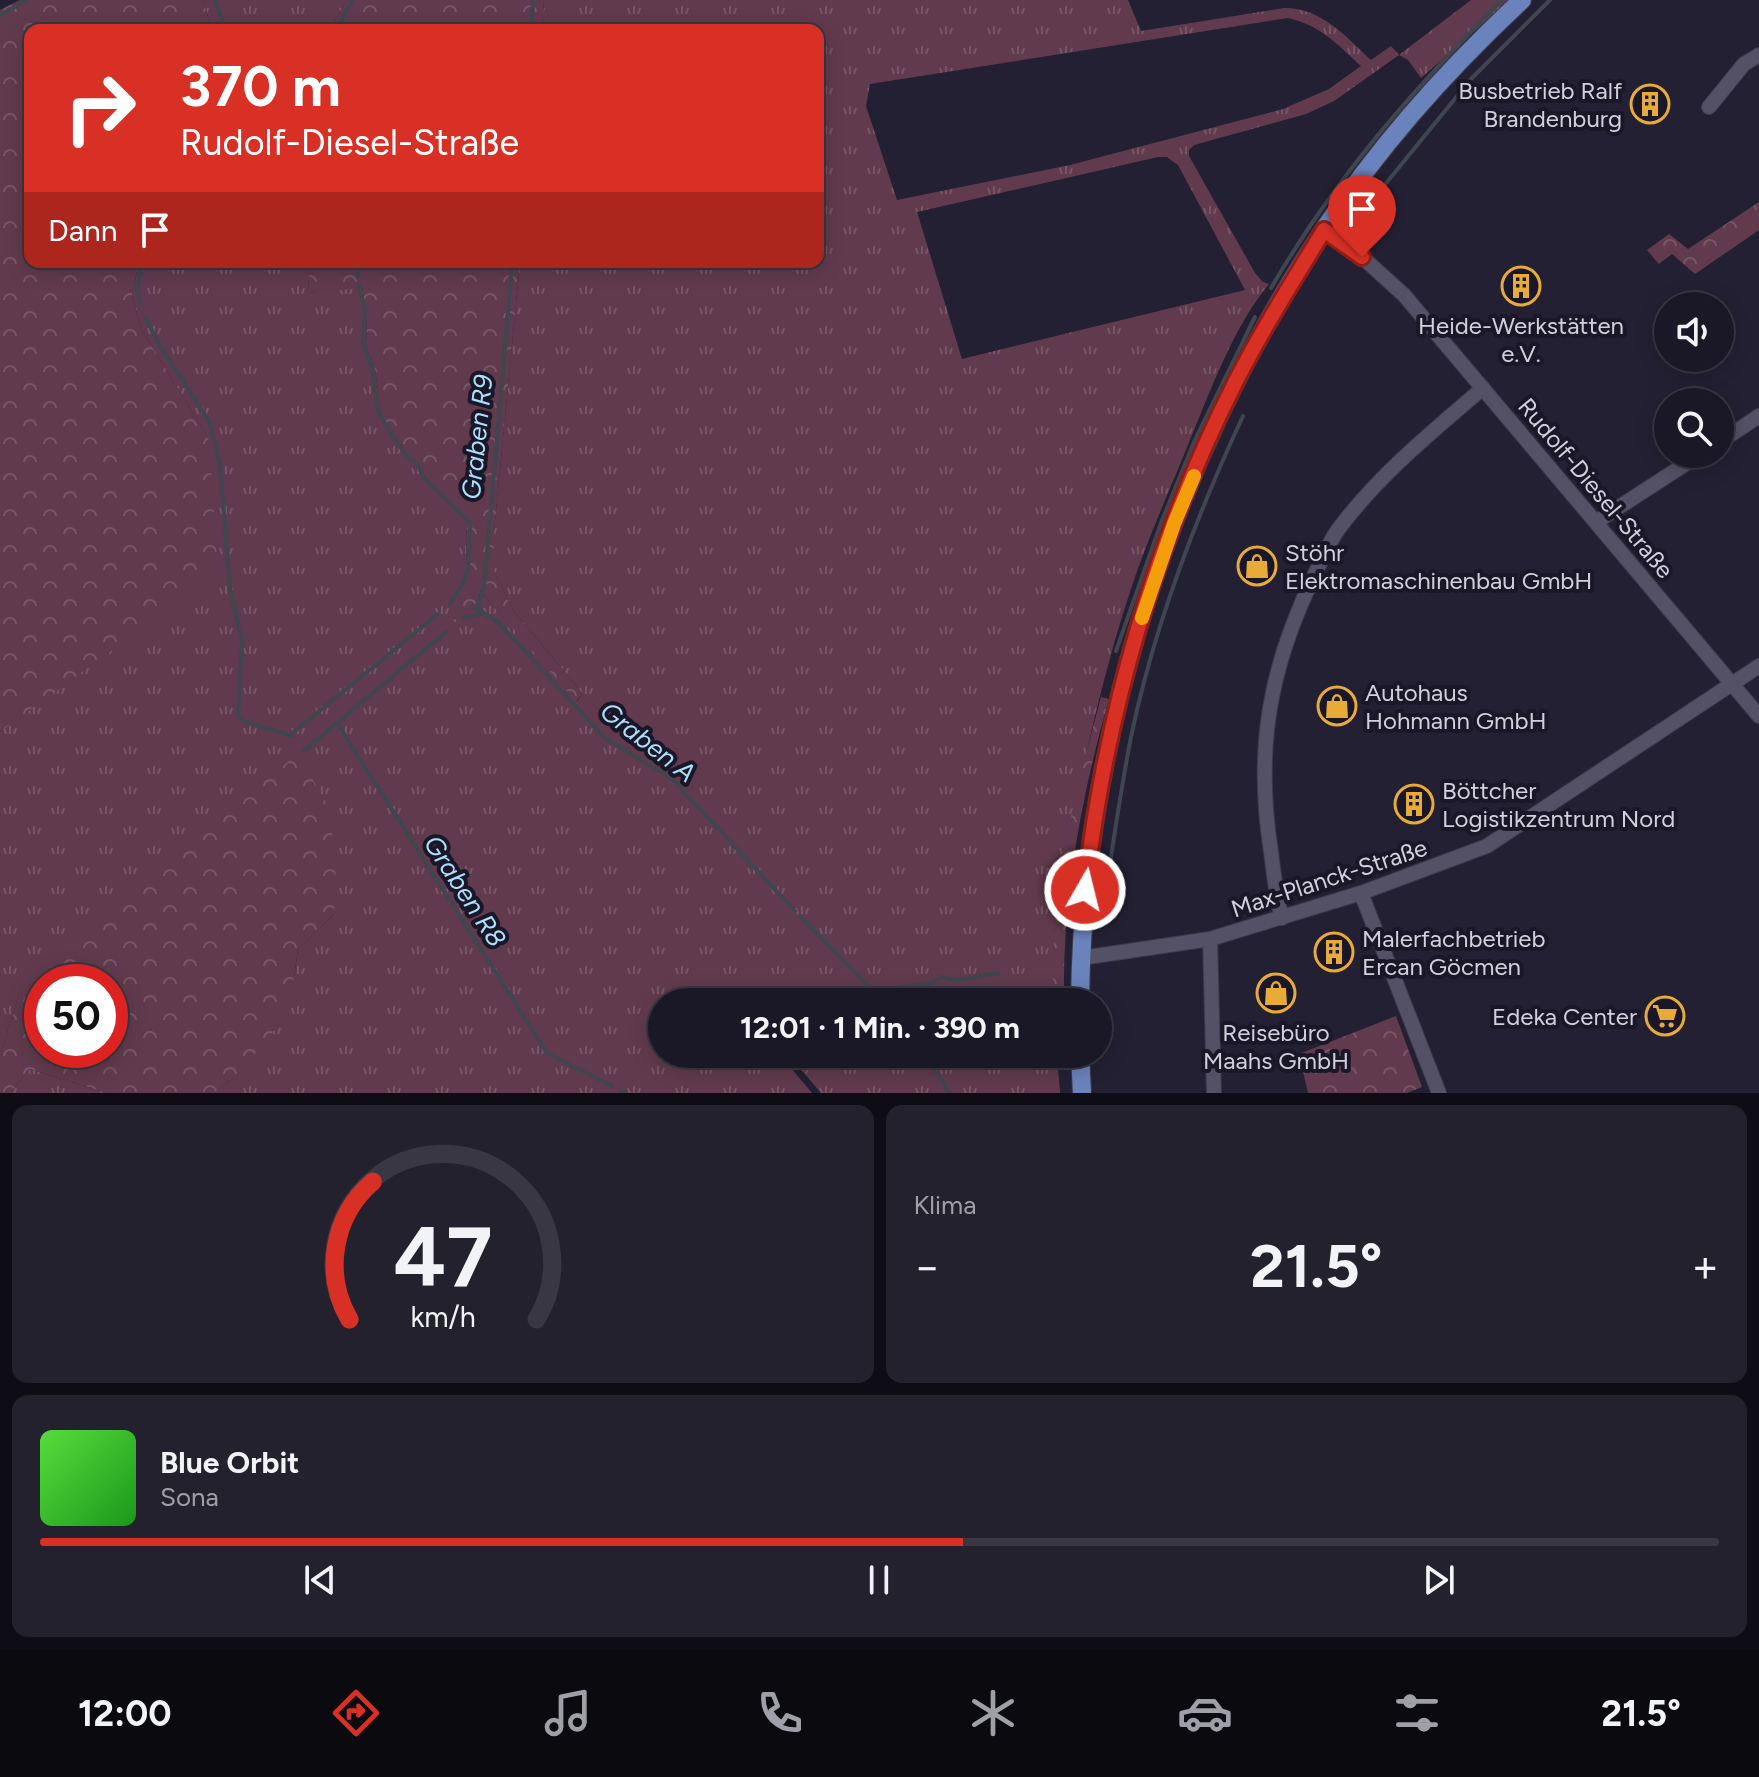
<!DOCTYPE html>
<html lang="de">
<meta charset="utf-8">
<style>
:root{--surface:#1a1826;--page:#23212e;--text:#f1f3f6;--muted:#9fa0a7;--line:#383743;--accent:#d93025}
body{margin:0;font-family:Figtree,sans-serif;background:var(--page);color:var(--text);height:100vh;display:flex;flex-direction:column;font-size:30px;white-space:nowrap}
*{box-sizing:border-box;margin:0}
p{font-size:26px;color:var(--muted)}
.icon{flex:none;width:44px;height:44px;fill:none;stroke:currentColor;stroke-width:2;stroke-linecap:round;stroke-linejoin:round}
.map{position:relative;height:1093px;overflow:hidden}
.drawer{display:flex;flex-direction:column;gap:12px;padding:12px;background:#0e0d15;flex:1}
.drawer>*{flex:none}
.guide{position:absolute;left:24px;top:24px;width:800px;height:244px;border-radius:16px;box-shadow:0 4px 20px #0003,0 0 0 2px var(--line);background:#d93025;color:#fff;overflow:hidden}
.buttons{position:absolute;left:1654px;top:292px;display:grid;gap:16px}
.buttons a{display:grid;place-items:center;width:80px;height:80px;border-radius:50%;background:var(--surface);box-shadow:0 4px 20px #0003,0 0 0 2px var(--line);font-size:40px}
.speed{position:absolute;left:24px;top:964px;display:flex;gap:16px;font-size:40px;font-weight:700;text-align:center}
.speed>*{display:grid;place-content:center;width:104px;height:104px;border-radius:50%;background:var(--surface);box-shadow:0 4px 20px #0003,0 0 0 2px var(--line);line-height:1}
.speed .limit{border:12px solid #d22;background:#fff;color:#111}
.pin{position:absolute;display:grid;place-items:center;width:68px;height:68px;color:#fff;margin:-82px -34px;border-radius:50% 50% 50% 0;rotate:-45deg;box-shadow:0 0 8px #0007}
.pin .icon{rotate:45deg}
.me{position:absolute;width:88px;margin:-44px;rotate:8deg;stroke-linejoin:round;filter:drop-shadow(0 0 6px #0008)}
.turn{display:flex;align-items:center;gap:28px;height:168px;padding:0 24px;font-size:36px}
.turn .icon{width:104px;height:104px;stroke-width:2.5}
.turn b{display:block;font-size:56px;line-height:68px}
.then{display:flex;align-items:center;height:76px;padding:0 24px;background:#0003;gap:16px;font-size:30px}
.big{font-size:60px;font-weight:700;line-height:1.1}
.drawer .card{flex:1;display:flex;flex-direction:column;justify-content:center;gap:12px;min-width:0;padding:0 28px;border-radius:16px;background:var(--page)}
.drawer .dial{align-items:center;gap:0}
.dial svg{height:208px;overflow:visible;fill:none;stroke:var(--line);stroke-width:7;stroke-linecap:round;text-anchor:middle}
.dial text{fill:var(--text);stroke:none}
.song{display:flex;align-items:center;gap:24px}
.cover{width:96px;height:96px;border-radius:12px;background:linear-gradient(135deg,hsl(110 70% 55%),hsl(120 70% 35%))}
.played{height:8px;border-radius:4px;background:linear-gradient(90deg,var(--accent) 55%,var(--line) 55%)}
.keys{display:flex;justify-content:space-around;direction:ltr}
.heat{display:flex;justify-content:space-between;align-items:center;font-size:44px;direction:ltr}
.drawer .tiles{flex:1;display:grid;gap:12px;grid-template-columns:1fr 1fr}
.card:last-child{grid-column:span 2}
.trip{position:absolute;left:648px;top:988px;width:464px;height:80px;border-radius:40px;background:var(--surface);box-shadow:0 4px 20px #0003,0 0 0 2px var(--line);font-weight:700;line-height:80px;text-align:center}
.menu{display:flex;height:128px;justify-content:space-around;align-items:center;background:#0a0a0f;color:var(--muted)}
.menu .icon{width:56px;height:56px}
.menu .selected{color:var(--accent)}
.menu b{font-size:36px;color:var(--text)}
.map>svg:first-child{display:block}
.grass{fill:url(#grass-tufts);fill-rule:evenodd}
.forest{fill:url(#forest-crowns);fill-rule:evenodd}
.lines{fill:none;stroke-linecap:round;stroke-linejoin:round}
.stream{stroke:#3f4650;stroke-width:4}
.minor-casing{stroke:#3c3a49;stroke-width:16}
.major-casing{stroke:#3c3a49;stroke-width:20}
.minor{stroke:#545166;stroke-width:14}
.major{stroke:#6b83bc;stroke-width:18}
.route-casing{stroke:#8d1f18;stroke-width:20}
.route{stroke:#d93025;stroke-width:14}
.slow{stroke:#f59e0b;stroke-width:14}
.labels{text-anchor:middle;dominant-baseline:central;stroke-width:8;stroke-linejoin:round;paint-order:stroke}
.poi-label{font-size:24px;fill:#d1d0dc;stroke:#1a1728;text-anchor:start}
.street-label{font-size:24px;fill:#d1d0dc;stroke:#1a1728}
.water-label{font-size:26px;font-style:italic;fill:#abdffc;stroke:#1a1728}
</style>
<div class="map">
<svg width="1759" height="1093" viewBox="0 0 1759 1093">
<defs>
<pattern id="grass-tufts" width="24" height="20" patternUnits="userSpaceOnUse" patternTransform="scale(2)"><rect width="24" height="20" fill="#613b4d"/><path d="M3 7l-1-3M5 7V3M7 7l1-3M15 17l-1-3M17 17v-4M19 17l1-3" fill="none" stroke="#775666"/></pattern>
<pattern id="forest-crowns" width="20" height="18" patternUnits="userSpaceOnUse" patternTransform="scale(2)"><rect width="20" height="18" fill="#613b4d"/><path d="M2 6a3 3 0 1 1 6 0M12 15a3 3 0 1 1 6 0" fill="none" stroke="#775666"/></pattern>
</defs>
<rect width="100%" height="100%" fill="#232033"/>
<g class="grass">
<path d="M203,0H347L330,30H212Z"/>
<path d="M544,0H1128L1141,31L1284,8C1322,8 1345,36 1371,60L1391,46L1399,55L1471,0H1510L1421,78L1408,60L1399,55L1334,101L1306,114L1194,145L1189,150V156L1255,273L1263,282L1269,284C1234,326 1211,389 1190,440C1169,492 1145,544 1128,598C1108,659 1093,723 1079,786C1063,856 1049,929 1054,1002H662V1054H779L812,1093H214L233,1078L294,978L298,949L334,914L328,806L19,994L0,1056V732L112,648L209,439L141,329L132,295L139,262H310L308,293L362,287L367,313L366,346L375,368L380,405L427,479L467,518L466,572L454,622L484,595L577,701L583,694L513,610L494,571V532L520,262H818V30H542ZM1288,18C1320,25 1337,44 1361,66L1329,89L1283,109L1070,165L897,200L866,106L870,84ZM1158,157H1167L1178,165L1245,290L962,359L917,212Z"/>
<path d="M788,1054H1057L1060,1093H821Z"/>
<path d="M30,1069L107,1093H10Z"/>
</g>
<g class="forest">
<path d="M20,0H203L212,30H30V262H139L132,295L141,329L209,439L218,573L0,732V10Z"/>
<path d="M347,0H544L542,30H330Z"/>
<path d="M1759,202V230L1695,274L1672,254L1659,264L1647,250L1669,234L1688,249Z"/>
<path d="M310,262H520L494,532V571L513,610L583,694L576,701L484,595L453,624L466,572L467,518L427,479L418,464L387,423L380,406L375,368L366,346L367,313L362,288L308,293Z"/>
<path d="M1101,697L1109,699C1081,797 1062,899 1064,1002H1054C1047,899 1075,795 1101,697Z"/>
<path d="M298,754L328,806L336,860L334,914L298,949L294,978L280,1024L233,1078L214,1093H107L30,1069L10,1093H0V1056L19,994L39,963L152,869ZM42,982H110V1050H42Z"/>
<path d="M1396,1016L1422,1087L1407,1093H1308L1299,1054Z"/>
</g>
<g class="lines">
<g class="stream">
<path d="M214,0L222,18L224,30"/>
<path d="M0,15L27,0"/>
<path d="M336,30L352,0"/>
<path d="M531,30L533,0"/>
<path d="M1361,214L1471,79L1550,0"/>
<path d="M356,262L358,277"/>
<path d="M359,285L365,312L363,345L372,368L377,407L385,424L407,456L417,464L425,480L470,522C469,559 473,574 450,604"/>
<path d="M1271,288C1337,175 1411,92 1502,0"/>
<path d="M140,303L137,290L142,262"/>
<path d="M146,319L159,344L209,421L220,464L230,589L242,642L238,715L244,721L292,736"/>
<path d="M474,607L499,623L605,738L672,779L795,911"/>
<path d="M479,610L480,596L484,588L512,267"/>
<path d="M464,618L484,613"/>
<path d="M1116,651L1161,523L1194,442L1255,317"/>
<path d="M337,723L446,632"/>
<path d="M290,735L438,614"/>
<path d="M304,751L337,723L547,1053L612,1086"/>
<path d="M1104,905C1112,849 1120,793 1131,737C1154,626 1195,519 1243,416"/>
<path d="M801,917L884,1002"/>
<path d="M890,993L900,987L931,983L941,977L956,980L998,973"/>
<path d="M926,1054L949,1093"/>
<path d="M621,1091L625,1093"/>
</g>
<g class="minor-casing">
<g id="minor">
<path d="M1709,107L1744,64L1759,55"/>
<path d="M1324,230L1362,257L1404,295L1759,716"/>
<path d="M1720,442L1759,416"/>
<path d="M1596,522L1701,454"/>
<path d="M1361,893L1439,1093"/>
<path d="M1282,918C1276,897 1274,874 1271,852C1255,750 1269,668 1314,576C1322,560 1329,541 1340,527C1381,473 1432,432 1483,388"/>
<path d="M1210,939L1214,1093"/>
<path d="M1081,958L1210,939L1361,893L1487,846L1759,666"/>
</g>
</g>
<g class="major-casing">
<g id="major">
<path d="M1080,1002C1083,729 1175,455 1325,228C1380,145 1449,68 1522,0"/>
<path d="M1080,1054L1082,1093"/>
</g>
</g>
<use href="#minor" class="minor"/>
<use href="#major" class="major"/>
</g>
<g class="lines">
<g class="route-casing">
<path id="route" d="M1085,890C1105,715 1156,538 1236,381C1262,329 1294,280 1324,230L1362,257"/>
</g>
<use href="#route" class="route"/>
<path class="slow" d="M1142,618L1174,524L1194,476"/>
</g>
<defs>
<g id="building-ring" transform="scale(2)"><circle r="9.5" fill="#1a1728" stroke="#e8ab37" stroke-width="1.5"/><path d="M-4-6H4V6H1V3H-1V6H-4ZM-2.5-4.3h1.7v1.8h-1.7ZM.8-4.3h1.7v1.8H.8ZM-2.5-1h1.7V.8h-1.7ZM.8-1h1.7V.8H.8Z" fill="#e8ab37"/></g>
<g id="shop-ring" transform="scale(2)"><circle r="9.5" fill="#1a1728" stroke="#e8ab37" stroke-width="1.5"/><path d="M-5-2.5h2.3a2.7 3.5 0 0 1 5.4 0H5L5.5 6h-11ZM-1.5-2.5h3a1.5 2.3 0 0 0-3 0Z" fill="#e8ab37"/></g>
<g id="supermarket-ring" transform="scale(2)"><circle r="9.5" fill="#1a1728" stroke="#e8ab37" stroke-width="1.5"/><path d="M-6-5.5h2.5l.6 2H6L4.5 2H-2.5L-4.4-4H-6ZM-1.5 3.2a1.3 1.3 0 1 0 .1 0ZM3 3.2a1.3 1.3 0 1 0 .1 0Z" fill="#e8ab37"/></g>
</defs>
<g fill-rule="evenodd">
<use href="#building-ring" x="1650" y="104"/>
<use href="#building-ring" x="1521" y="286"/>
<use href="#shop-ring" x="1257" y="566"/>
<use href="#shop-ring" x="1337" y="706"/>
<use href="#building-ring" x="1414" y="804"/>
<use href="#building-ring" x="1334" y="952"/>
<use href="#shop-ring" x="1276" y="993"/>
<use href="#supermarket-ring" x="1665" y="1016"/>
</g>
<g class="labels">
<g class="poi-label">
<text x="1622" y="90" text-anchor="end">Busbetrieb Ralf<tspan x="1622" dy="28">Brandenburg</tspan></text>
<text x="1521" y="325" text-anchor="middle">Heide-Werkstätten<tspan x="1521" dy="28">e.V.</tspan></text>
<text x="1285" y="552">Stöhr<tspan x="1285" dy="28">Elektromaschinenbau GmbH</tspan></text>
<text x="1365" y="692">Autohaus<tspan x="1365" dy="28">Hohmann GmbH</tspan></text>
<text x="1442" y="790">Böttcher<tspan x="1442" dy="28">Logistikzentrum Nord</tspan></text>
<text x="1362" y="938">Malerfachbetrieb<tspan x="1362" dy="28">Ercan Göcmen</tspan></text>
<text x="1637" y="1016" text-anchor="end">Edeka Center</text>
<text x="1276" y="1032" text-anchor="middle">Reisebüro<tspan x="1276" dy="28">Maahs GmbH</tspan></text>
</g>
<g class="street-label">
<text transform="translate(1596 488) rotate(50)">Rudolf-Diesel-Straße</text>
<text transform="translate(1329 878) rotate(-18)">Max-Planck-Straße</text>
</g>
<g class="water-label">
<text transform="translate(477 437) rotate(-84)">Graben R9</text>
<text transform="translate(648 742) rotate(38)">Graben A</text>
<text transform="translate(465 891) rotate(57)">Graben R8</text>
</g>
</g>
</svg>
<div class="buttons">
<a><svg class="icon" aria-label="sound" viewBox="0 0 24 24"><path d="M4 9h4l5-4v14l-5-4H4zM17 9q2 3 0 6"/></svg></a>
<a><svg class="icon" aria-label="search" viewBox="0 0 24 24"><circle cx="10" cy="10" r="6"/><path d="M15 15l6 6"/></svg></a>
</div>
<div class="speed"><div class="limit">50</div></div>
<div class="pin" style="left:1362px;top:257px;background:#d93025"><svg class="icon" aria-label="arrive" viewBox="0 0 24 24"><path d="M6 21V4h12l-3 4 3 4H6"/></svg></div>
<svg class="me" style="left:1085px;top:890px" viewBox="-20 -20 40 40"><circle r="17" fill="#d93025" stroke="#fff" stroke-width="3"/><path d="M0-11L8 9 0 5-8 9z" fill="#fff"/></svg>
<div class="trip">12:01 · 1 Min. · 390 m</div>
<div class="guide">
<div class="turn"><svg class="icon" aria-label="right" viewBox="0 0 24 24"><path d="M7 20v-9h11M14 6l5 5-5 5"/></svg><div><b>370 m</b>Rudolf-Diesel-Straße</div></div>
<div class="then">Dann<svg class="icon" aria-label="arrive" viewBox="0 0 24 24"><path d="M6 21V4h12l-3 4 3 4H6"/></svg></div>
</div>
</div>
<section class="drawer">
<div class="tiles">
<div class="card dial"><svg viewBox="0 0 100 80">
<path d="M14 69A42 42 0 1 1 86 69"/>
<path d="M14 69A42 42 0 0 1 23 16" stroke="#d93025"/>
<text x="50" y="56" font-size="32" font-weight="700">47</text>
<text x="50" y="72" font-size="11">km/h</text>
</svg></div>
<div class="card"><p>Klima</p>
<div class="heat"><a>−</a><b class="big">21.5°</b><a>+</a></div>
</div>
<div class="card">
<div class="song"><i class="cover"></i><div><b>Blue Orbit</b><p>Sona</p></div></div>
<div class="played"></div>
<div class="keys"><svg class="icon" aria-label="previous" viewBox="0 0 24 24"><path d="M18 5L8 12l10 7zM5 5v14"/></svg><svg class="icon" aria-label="pause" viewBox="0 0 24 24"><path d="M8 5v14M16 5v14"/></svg><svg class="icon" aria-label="next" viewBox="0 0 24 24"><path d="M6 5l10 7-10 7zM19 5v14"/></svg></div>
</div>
</div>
</section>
<nav class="menu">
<b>12:00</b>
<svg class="icon selected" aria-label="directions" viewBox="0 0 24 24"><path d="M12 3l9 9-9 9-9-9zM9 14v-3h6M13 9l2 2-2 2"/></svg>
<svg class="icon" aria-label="music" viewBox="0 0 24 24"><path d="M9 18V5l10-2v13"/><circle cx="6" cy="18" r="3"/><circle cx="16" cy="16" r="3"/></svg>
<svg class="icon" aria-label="phone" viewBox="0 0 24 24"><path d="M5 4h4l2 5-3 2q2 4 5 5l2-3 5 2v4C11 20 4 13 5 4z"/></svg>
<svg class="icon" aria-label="climate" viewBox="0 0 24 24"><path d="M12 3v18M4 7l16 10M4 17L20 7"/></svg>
<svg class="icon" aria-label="car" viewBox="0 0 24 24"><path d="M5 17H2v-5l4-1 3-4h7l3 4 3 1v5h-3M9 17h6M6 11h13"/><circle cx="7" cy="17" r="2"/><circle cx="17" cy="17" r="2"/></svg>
<svg class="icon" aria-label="filters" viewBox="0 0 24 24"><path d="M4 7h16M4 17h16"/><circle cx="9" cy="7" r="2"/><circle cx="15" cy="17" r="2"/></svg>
<b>21.5°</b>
</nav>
